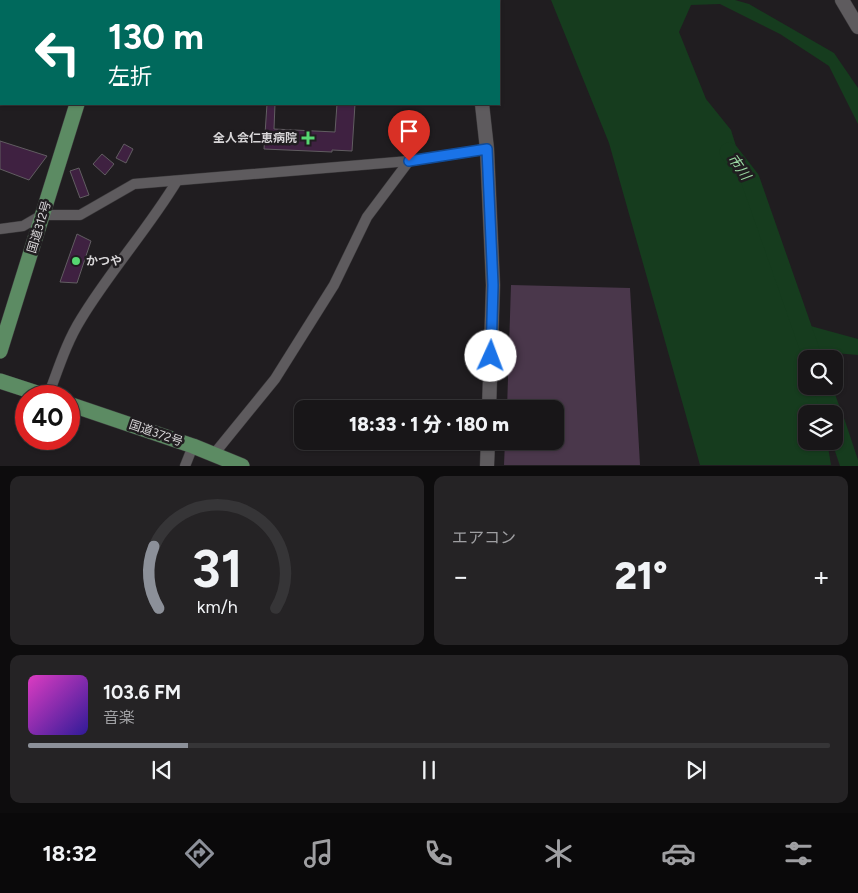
<!DOCTYPE html>
<html lang="ja">
<meta charset="utf-8">
<style>
:root{--surface:#181618;--page:#252325;--text:#f1f3f6;--muted:#9f9fa2;--line:#363537;--accent:#8c9099}
body{margin:0;font-family:Figtree,"Noto Sans JP",sans-serif;background:var(--page);color:var(--text);height:100vh;display:flex;flex-direction:column;font-size:19px;white-space:nowrap}
*{box-sizing:border-box;margin:0}
p{font-size:16px;color:var(--muted)}
.icon{flex:none;width:28px;height:28px;fill:none;stroke:currentColor;stroke-width:2;stroke-linecap:round;stroke-linejoin:round}
.map{position:relative;height:466px;overflow:hidden}
.details{display:flex;flex-direction:column;gap:10px;padding:10px;background:#0d0c0d;flex:1}
.details>*{flex:none}
.guide{position:absolute;left:0px;top:0px;width:500px;height:105px;box-shadow:0 1px 4px #0004,0 0 0 1px var(--line);background:#00695c;color:#fff;overflow:hidden}
.buttons{position:absolute;left:798px;top:350px;display:grid;gap:10px}
.buttons a{display:grid;place-items:center;width:45px;height:45px;border-radius:10px;background:var(--surface);box-shadow:0 1px 4px #0004,0 0 0 1px var(--line);font-size:25px}
.speed{position:absolute;left:15px;top:385px;display:flex;gap:10px;font-size:25px;font-weight:700;text-align:center}
.speed>*{display:grid;place-content:center;width:65px;height:65px;border-radius:50%;background:var(--surface);box-shadow:0 1px 4px #0004,0 0 0 1px var(--line);line-height:1}
.speed .limit{border:8px solid #d22;background:#fff;color:#111}
.pin{position:absolute;display:grid;place-items:center;width:42px;height:42px;color:#fff;margin:-51px -21px;border-radius:50% 50% 50% 0;rotate:-45deg;box-shadow:0 0 5px #0007}
.pin .icon{rotate:45deg}
.me{position:absolute;width:55px;margin:-28px;rotate:2deg;stroke-linejoin:round;filter:drop-shadow(0 0 4px #0008)}
.turn{display:flex;align-items:center;gap:18px;height:105px;padding:0 25px;font-size:22px}
.turn .icon{width:65px;height:65px;stroke-width:2.5}
.turn b{display:block;font-size:35px;line-height:42px}
.big{font-size:38px;font-weight:800;line-height:1.1}
.details .card{flex:1;display:flex;flex-direction:column;justify-content:center;gap:8px;min-width:0;padding:0 18px;border-radius:10px;background:var(--page)}
.details .dial{align-items:center;gap:0}
.dial svg{height:130px;overflow:visible;fill:none;stroke:var(--line);stroke-width:7;stroke-linecap:round;text-anchor:middle}
.dial text{fill:var(--text);stroke:none}
.song{display:flex;align-items:center;gap:15px}
.cover{width:60px;height:60px;border-radius:8px;background:linear-gradient(135deg,hsl(310 70% 55%),hsl(250 70% 35%))}
.played{height:5px;border-radius:2px;background:linear-gradient(90deg,var(--accent) 20%,var(--line) 20%)}
.keys{display:flex;justify-content:space-around;direction:ltr}
.heat{display:flex;justify-content:space-between;align-items:center;font-size:28px;direction:ltr}
.details .tiles{flex:1;display:grid;gap:10px;grid-template-columns:1fr 1fr}
.card:last-child{grid-column:span 2}
.trip{position:absolute;left:294px;top:400px;width:270px;height:50px;border-radius:10px;background:var(--surface);box-shadow:0 1px 4px #0004,0 0 0 1px var(--line);font-weight:800;line-height:50px;text-align:center}
.menu{display:flex;height:80px;justify-content:space-around;align-items:center;background:#0a090a;color:var(--muted)}
.menu .icon{width:35px;height:35px}
.menu .active{color:var(--accent)}
.menu b{font-size:22px;color:var(--text)}
.map>svg:first-child{display:block}
.green{fill:#4a374b}
.water{fill:#163c1e}
.lines{fill:none;stroke-linecap:round;stroke-linejoin:round}
.river{stroke:#163c1e;stroke-width:19}
.building{fill:#3f2141;stroke:#615d61}
.minor-casing{stroke:#3b393b;stroke-width:11}
.tertiary-casing{stroke:#3b393b;stroke-width:15}
.trunk-casing{stroke:#3b393b;stroke-width:16}
.minor{stroke:#5e5b5e;stroke-width:10}
.tertiary{stroke:#5e5b5e;stroke-width:14}
.trunk{stroke:#5c8b63;stroke-width:15}
.route-casing{stroke:#114b97;stroke-width:12}
.route{stroke:#1a73e8;stroke-width:9}
.poi-dot{fill:#56d671;stroke:#201d20;stroke-width:2}
.labels{text-anchor:middle;dominant-baseline:central;stroke-width:5;stroke-linejoin:round;paint-order:stroke}
.poi-label{font-size:12px;font-weight:bold;fill:#d8d6d8;stroke:#201d20;text-anchor:end}
.street-label{font-size:12px;fill:#d8d6d8;stroke:#201d20}
.water-label{font-size:14px;font-style:italic;fill:#9cdaa4;stroke:#201d20}
</style>
<div class="map">
<svg width="858" height="466" viewBox="0 0 858 466">
<rect width="100%" height="100%" fill="#201d20"/>
<path class="green" d="M511,285L630,288L640,465H504L505,441H555V409H507Z"/>
<path class="water" d="M551,0H735L749,4L834,53L858,88V124L829,66L780,34L720,4L691,5L679,32L706,99L731,130L776,275L796,322L858,339V355L823,352L817,359H806V386H816L821,414H806V441H827L831,465H700L609,143Z"/>
<g class="lines">
<g class="river">
<path d="M729,152L750,179L813,359"/>
<path d="M822,386L832,414"/>
<path d="M834,418L850,466"/>
</g>
</g>
<g class="building">
<path d="M267,104H275L274,129L335,132L337,104H355L352,151L332,150V152L264,149Z"/>
<path d="M0,141L47,156L29,180L0,169Z"/>
<path d="M124,144L133,149L126,163L116,158Z"/>
<path d="M102,154L114,164L105,175L93,164Z"/>
<path d="M79,168L89,195L80,198L70,171Z"/>
<path d="M77,234L91,241L77,283L60,282Z"/>
</g>
<g class="lines">
<g class="minor-casing">
<g id="minor">
<path d="M291,0V1"/>
<path d="M0,229L23,226L42,215H80L134,184L409,161L487,149"/>
<path d="M48,396C58,370 66,343 81,319C110,271 148,229 177,181"/>
<path d="M214,454L275,379L334,285L367,217L409,161"/>
<path d="M185,466L193,446"/>
</g>
</g>
<g class="tertiary-casing">
<g id="tertiary">
<path d="M467,0L468,1"/>
<path d="M842,0L858,27"/>
<path d="M0,17L1,18"/>
<path d="M482,104L487,149L493,285L489,409"/>
<path d="M487,466L488,441"/>
</g>
</g>
<g class="trunk-casing">
<g id="trunk">
<path d="M107,1L108,0"/>
<path d="M0,351L77,104"/>
<path d="M0,381L46,396"/>
<path d="M69,404L193,446L242,466"/>
</g>
</g>
<use href="#minor" class="minor"/>
<use href="#tertiary" class="tertiary"/>
<use href="#trunk" class="trunk"/>
</g>
<g class="lines">
<g class="route-casing">
<path id="route" d="M409,161L487,149L493,285L491,356"/>
</g>
<use href="#route" class="route"/>
</g>
<g class="poi-dot">
<path d="M305.5 130.5h5v5h5v5h-5v5h-5v-5h-5v-5h5z"/>
<circle cx="76" cy="261" r="5"/>
</g>
<g class="labels">
<g class="poi-label">
<text x="297" y="138">全人会仁恵病院</text>
<text x="86" y="261" text-anchor="start">かつや</text>
</g>
<g class="street-label">
<text transform="translate(39 227) rotate(-73)">国道312号</text>
<text transform="translate(156 433) rotate(19)">国道372号</text>
</g>
<g class="water-label">
<text transform="translate(739 167) rotate(55)">市川</text>
</g>
</g>
</svg>
<div class="buttons">
<a><svg class="icon" aria-label="search" viewBox="0 0 24 24"><circle cx="10" cy="10" r="6"/><path d="M15 15l6 6"/></svg></a>
<a><svg class="icon" aria-label="layers" viewBox="0 0 24 24"><path d="M12 4l9 5-9 5-9-5zM3 14l9 5 9-5"/></svg></a>
</div>
<div class="speed"><div class="limit">40</div></div>
<div class="pin" style="left:409px;top:161px;background:#d93025"><svg class="icon" aria-label="arrive" viewBox="0 0 24 24"><path d="M6 21V4h12l-3 4 3 4H6"/></svg></div>
<svg class="me" style="left:491px;top:356px" viewBox="-20 -20 40 40"><circle r="19" fill="#fff"/><path d="M0-13L10 11 0 6-10 11z" fill="#1a73e8"/></svg>
<div class="trip">18:33 · 1 分 · 180 m</div>
<div class="guide">
<div class="turn"><svg class="icon" aria-label="left" viewBox="0 0 24 24"><path d="M17 20v-9H6M10 6l-5 5 5 5"/></svg><div><b>130 m</b>左折</div></div>
</div>
</div>
<section class="details">
<div class="tiles">
<div class="card dial"><svg viewBox="0 0 100 80">
<path d="M14 69A42 42 0 1 1 86 69"/>
<path d="M14 69A42 42 0 0 1 11 31" stroke="#8c9099"/>
<text x="50" y="56" font-size="32" font-weight="700">31</text>
<text x="50" y="72" font-size="11">km/h</text>
</svg></div>
<div class="card"><p>エアコン</p>
<div class="heat"><a>−</a><b class="big">21°</b><a>+</a></div>
</div>
<div class="card">
<div class="song"><i class="cover"></i><div><b>103.6 FM</b><p>音楽</p></div></div>
<div class="played"></div>
<div class="keys"><svg class="icon" aria-label="previous" viewBox="0 0 24 24"><path d="M18 5L8 12l10 7zM5 5v14"/></svg><svg class="icon" aria-label="pause" viewBox="0 0 24 24"><path d="M8 5v14M16 5v14"/></svg><svg class="icon" aria-label="next" viewBox="0 0 24 24"><path d="M6 5l10 7-10 7zM19 5v14"/></svg></div>
</div>
</div>
</section>
<nav class="menu">
<b>18:32</b>
<svg class="icon active" aria-label="directions" viewBox="0 0 24 24"><path d="M12 3l9 9-9 9-9-9zM9 14v-3h6M13 9l2 2-2 2"/></svg>
<svg class="icon" aria-label="music" viewBox="0 0 24 24"><path d="M9 18V5l10-2v13"/><circle cx="6" cy="18" r="3"/><circle cx="16" cy="16" r="3"/></svg>
<svg class="icon" aria-label="phone" viewBox="0 0 24 24"><path d="M5 4h4l2 5-3 2q2 4 5 5l2-3 5 2v4C11 20 4 13 5 4z"/></svg>
<svg class="icon" aria-label="climate" viewBox="0 0 24 24"><path d="M12 3v18M4 7l16 10M4 17L20 7"/></svg>
<svg class="icon" aria-label="car" viewBox="0 0 24 24"><path d="M5 17H2v-5l4-1 3-4h7l3 4 3 1v5h-3M9 17h6M6 11h13"/><circle cx="7" cy="17" r="2"/><circle cx="17" cy="17" r="2"/></svg>
<svg class="icon" aria-label="filters" viewBox="0 0 24 24"><path d="M4 7h16M4 17h16"/><circle cx="9" cy="7" r="2"/><circle cx="15" cy="17" r="2"/></svg>
</nav>
